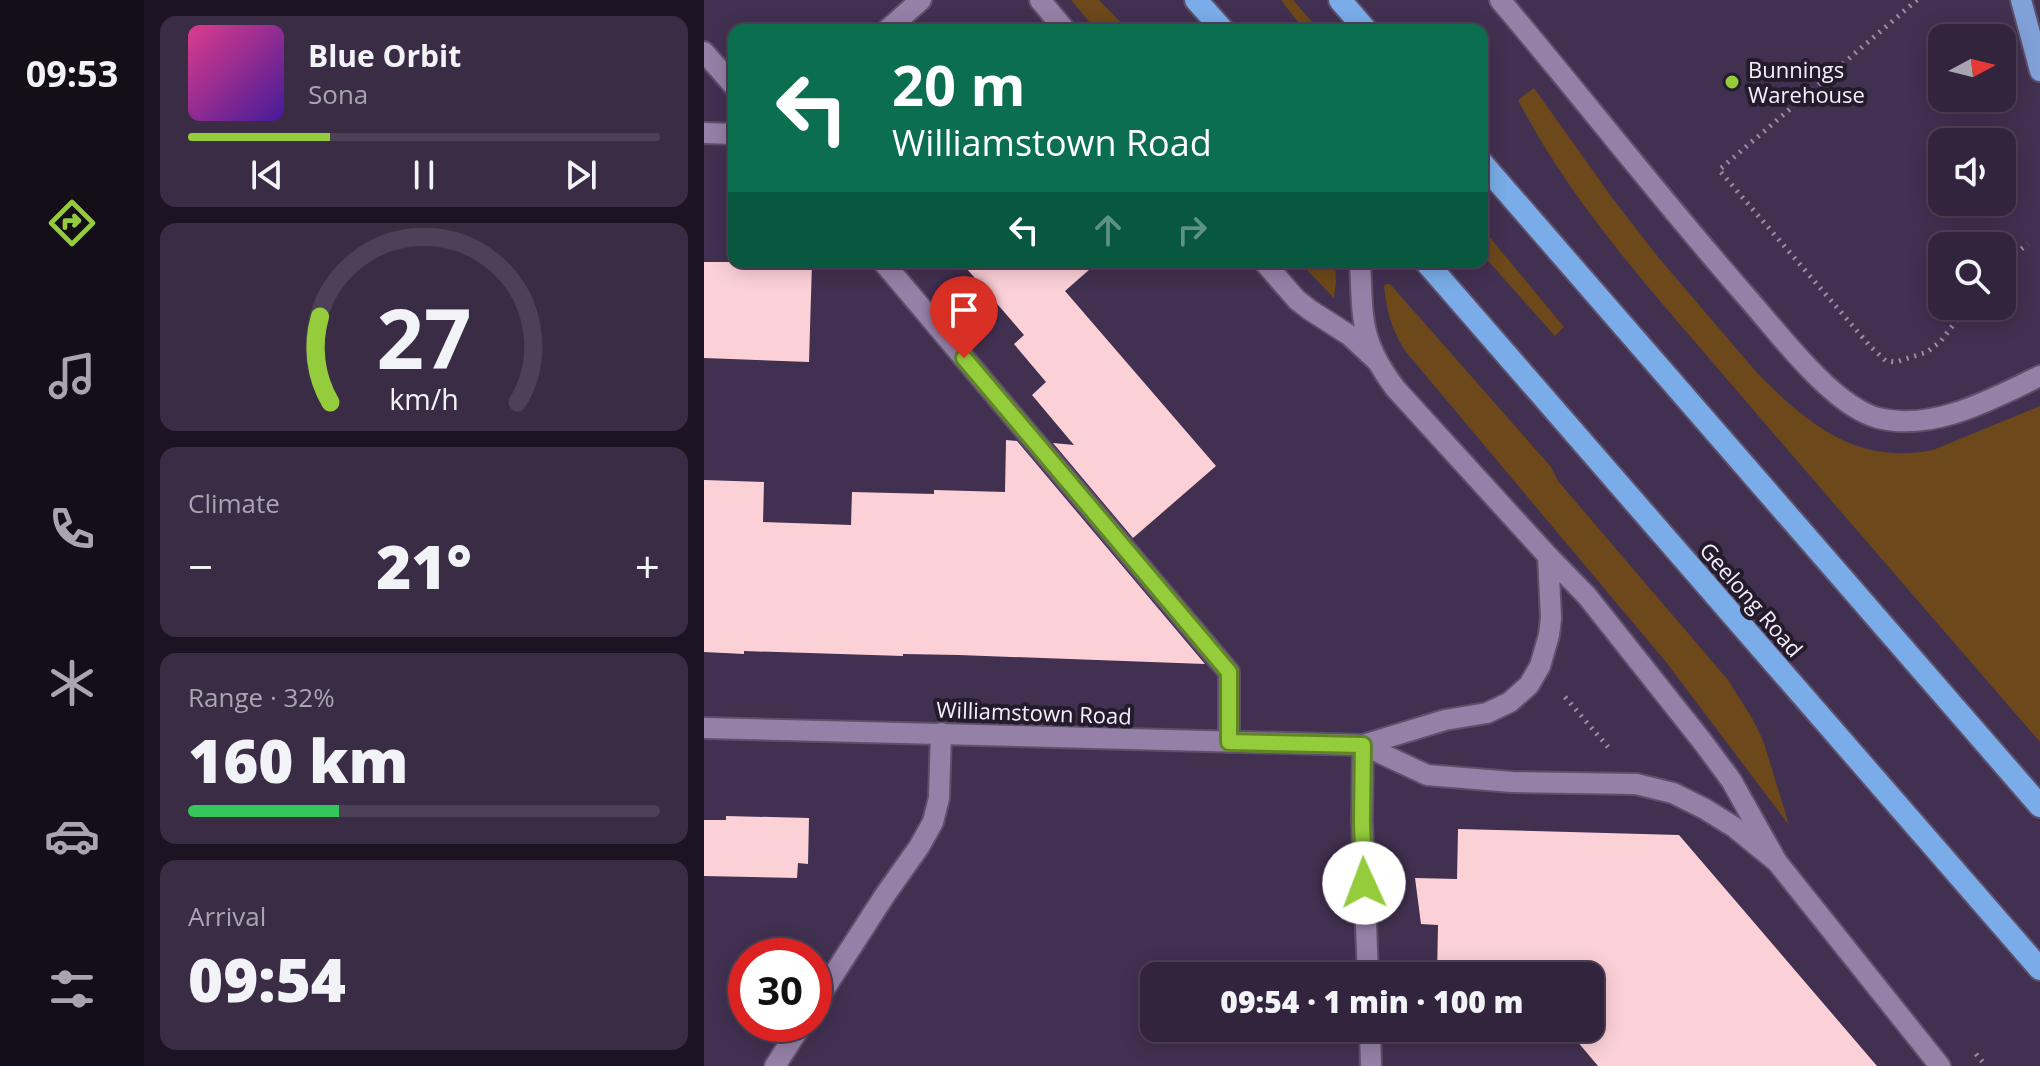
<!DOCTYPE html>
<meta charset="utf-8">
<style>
:root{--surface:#32243d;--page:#3a2c44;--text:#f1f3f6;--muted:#a8a4b0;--line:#4d4157;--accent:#94cc3c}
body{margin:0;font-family:"Open Sans",sans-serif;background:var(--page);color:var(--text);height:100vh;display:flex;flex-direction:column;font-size:30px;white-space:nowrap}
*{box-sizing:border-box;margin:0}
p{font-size:26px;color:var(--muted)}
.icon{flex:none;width:44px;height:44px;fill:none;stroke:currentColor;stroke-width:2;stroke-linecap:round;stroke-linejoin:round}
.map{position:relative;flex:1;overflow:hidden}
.side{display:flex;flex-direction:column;gap:16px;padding:16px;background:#1c1422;width:560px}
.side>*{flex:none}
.top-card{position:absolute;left:24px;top:24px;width:760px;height:244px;border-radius:16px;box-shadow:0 4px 20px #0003,0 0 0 2px var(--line);background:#0b6e4f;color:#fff;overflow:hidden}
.needle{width:52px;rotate:83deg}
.fabs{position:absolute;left:1224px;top:24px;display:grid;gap:16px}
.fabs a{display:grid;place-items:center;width:88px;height:88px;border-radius:16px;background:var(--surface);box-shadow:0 4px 20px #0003,0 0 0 2px var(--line);font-size:40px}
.speed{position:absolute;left:24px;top:938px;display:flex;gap:16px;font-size:40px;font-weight:700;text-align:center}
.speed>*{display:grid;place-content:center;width:104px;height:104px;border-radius:50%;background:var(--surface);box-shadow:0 4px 20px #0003,0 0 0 2px var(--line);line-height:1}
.speed .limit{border:12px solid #d22;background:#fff;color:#111}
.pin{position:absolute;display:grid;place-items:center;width:68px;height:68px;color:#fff;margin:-82px -34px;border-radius:50% 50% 50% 0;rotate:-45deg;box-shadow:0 0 8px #0007}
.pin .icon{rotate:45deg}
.me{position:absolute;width:88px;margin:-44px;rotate:358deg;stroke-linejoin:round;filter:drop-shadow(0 0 6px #0008)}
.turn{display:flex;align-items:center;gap:28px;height:168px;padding:0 32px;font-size:36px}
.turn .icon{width:104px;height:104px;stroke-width:2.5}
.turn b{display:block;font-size:56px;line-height:68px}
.lanes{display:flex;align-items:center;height:76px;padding:0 32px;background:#0003;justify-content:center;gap:40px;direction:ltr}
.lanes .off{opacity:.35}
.big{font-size:60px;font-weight:800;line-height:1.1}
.side .card{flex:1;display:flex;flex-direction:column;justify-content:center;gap:12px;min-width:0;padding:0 28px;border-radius:16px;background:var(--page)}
.side .dial{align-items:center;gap:0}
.dial svg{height:208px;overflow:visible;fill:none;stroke:var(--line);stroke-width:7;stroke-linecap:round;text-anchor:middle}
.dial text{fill:var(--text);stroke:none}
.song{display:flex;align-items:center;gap:24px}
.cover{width:96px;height:96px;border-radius:12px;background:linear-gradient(135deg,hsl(330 70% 55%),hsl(260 70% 35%))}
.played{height:8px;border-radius:4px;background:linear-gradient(90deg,var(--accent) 30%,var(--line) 30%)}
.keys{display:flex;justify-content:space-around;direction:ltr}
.heat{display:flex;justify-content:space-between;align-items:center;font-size:44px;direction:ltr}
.charge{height:12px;border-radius:6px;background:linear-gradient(90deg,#34c759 32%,var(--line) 0)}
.trip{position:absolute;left:436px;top:962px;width:464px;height:80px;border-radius:16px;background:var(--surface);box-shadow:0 4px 20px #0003,0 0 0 2px var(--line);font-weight:800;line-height:80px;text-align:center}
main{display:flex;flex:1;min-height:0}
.tabs{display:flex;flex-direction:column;width:144px;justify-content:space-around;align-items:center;background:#140e18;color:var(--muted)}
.tabs .icon{width:56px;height:56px}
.tabs .selected{color:var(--accent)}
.tabs b{font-size:36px;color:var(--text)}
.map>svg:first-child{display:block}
.green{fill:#6d481b}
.building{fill:#fbd1d7}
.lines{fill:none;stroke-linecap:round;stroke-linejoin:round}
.service-casing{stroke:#5e4f6a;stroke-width:24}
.minor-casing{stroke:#5e4f6a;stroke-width:24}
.tertiary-casing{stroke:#5e4f6a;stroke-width:24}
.primary-casing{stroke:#5e4f6a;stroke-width:24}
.trunk-casing{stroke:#5e4f6a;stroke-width:26}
.path{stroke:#9a8ca5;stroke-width:5;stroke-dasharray:2 6;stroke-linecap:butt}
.service{stroke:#9581a7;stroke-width:20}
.minor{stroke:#9581a7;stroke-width:20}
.tertiary{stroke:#9581a7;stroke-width:20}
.primary{stroke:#80a1d8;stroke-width:20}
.trunk{stroke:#79ace8;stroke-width:22}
.route-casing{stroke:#608527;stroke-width:20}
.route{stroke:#94cc3c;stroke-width:14}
.poi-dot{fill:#94cc3c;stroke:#241c2b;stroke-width:3}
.labels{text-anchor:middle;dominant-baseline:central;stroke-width:8;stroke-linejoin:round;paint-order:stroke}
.poi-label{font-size:22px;fill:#f6edfe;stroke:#241c2b;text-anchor:start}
.street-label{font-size:22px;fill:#f6edfe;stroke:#241c2b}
</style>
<main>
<nav class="tabs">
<b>09:53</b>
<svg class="icon selected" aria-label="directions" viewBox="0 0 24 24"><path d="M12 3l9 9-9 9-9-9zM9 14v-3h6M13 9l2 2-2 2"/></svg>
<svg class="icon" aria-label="music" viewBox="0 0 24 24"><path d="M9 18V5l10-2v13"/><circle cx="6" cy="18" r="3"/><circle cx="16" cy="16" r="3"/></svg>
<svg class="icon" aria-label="phone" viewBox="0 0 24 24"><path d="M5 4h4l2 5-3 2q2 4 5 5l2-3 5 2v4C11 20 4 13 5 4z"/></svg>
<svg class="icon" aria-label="climate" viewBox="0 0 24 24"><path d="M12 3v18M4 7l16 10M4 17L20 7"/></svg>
<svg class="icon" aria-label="car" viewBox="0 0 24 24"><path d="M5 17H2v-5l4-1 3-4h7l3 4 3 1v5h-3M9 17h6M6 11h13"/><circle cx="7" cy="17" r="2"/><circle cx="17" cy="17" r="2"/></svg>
<svg class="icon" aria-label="filters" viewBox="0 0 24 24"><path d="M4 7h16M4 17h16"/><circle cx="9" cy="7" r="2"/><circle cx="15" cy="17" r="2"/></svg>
</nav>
<section class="side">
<div class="card">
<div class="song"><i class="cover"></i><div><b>Blue Orbit</b><p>Sona</p></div></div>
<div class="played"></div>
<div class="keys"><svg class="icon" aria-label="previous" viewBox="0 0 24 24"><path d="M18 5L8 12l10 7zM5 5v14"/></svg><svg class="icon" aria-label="pause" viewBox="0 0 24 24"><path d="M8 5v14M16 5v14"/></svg><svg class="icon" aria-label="next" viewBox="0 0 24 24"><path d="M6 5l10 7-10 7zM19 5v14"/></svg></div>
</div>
<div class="card dial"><svg viewBox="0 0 100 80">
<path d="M14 69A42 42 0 1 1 86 69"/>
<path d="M14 69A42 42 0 0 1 10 36" stroke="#94cc3c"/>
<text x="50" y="56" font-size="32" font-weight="700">27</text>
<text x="50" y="72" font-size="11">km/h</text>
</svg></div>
<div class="card"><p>Climate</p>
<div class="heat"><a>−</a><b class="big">21°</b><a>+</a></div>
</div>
<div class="card"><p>Range · 32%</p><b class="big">160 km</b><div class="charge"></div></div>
<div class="card"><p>Arrival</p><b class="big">09:54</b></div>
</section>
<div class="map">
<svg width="1336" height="1066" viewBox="0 0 1336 1066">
<rect width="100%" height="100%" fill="#423051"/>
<g class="green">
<path d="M367,0H395L424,30H392Z"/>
<path d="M577,0H589L615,30H600Z"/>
<path d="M830,88L909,199L954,257L1054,374C1105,425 1153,465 1229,450L1336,406V742C1233,623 1130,504 1028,385C951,295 869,206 814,100Z"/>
<path d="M778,228L860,327L851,336L778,254Z"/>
<path d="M595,262H631L632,282L630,298Z"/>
<path d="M682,284H686L847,467L854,481L1024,680L1048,718L1059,740L1085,825L962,662L702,352C687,328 683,313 680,286Z"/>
</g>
<g class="building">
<path d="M0,262H108L105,362L0,358Z"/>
<path d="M257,262H394L361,291L512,466L429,538L349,443L370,445L328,395L342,382L310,344L320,335Z"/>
<path d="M302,440L313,441L501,664L255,655L199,654V656L40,651V654L0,652V480L60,482L59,522L147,525L148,492L230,494V490L301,492Z"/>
<path d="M22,816L105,818L104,864L94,863L93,878L0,876V820H22Z"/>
<path d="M754,829L975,835L1173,1066H894L862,1028H886V976H733L734,925L717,924L711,878L753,879Z"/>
</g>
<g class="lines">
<g class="service-casing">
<g id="service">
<path d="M0,52L30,86"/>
<path d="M179,262L525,672V742"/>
</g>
</g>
<g class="minor-casing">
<g id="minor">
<path d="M336,0L361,30"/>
<path d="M796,0C879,98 957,199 1041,295C1073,331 1128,406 1174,418C1229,432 1288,399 1336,376"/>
<path d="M183,30L217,0"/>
<path d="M0,133L30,134"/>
<path d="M560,262L593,300L606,310L645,335L673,361"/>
<path d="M844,556L883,596L998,741L1027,780L1073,862"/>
<path d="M659,745L658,821L664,976"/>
<path d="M666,1028L667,1066"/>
</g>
</g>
<g class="tertiary-casing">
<g id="tertiary">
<path d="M0,728L659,745L741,720L783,713L806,702L825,685L836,666L845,635L847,618L844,556L691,388C655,340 659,318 656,262"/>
<path d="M659,745L723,775L808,782L932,784L969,793L1001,809L1030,827L1073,862L1236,1066"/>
<path d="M110,1005L181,895L215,847L229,822L235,798L237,733"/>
<path d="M71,1066L98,1024"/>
</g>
</g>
<g class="primary-casing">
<path id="primary" d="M1317,0L1336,71"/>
</g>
<g class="trunk-casing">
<g id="trunk">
<path d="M492,0L519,30"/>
<path d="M636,0L662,30"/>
<path d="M778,163L1336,806"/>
<path d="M722,262L1336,969"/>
</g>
</g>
<g class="path">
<path d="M1213,0L1015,170L1166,346L1182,361L1192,362L1223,352L1236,342L1264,306"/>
<path d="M1298,263L1324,244"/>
<path d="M861,697L904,747"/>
<path d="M1272,1054L1282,1066"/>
</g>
<use href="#service" class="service"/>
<use href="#minor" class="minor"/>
<use href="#tertiary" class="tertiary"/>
<use href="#primary" class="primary"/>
<use href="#trunk" class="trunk"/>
</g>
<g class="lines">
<g class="route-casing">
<path id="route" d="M260,358L525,672V742L659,745L658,821L660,883"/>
</g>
<use href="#route" class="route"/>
</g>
<circle class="poi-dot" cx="1028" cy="82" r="8"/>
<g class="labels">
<g class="poi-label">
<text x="1044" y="69">Bunnings<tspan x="1044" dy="25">Warehouse</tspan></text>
</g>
<g class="street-label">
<text transform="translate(1048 599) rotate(49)">Geelong Road</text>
<text transform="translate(330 712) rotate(2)">Williamstown Road</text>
</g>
</g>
</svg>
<div class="fabs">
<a><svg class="needle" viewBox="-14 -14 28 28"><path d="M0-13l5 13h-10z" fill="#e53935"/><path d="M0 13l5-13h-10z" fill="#a8a4b0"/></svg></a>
<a><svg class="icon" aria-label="sound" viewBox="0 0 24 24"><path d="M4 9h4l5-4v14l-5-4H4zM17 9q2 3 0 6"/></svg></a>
<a><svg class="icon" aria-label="search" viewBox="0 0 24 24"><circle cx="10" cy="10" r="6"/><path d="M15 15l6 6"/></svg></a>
</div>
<div class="speed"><div class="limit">30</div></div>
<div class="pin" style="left:260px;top:358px;background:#d93025"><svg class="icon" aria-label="arrive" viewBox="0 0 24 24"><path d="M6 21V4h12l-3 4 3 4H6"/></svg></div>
<svg class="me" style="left:660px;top:883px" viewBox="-20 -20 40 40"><circle r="19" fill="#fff"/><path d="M0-13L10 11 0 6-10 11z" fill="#94cc3c"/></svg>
<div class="trip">09:54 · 1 min · 100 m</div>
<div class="top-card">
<div class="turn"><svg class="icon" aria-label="left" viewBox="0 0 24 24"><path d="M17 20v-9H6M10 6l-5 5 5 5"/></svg><div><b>20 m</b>Williamstown Road</div></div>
<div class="lanes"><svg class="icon" aria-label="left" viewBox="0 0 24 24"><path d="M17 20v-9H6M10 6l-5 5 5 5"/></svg><svg class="icon off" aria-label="ahead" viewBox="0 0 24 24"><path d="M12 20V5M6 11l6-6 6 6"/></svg><svg class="icon off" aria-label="right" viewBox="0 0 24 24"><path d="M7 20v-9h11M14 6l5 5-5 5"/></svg></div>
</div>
</div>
</main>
